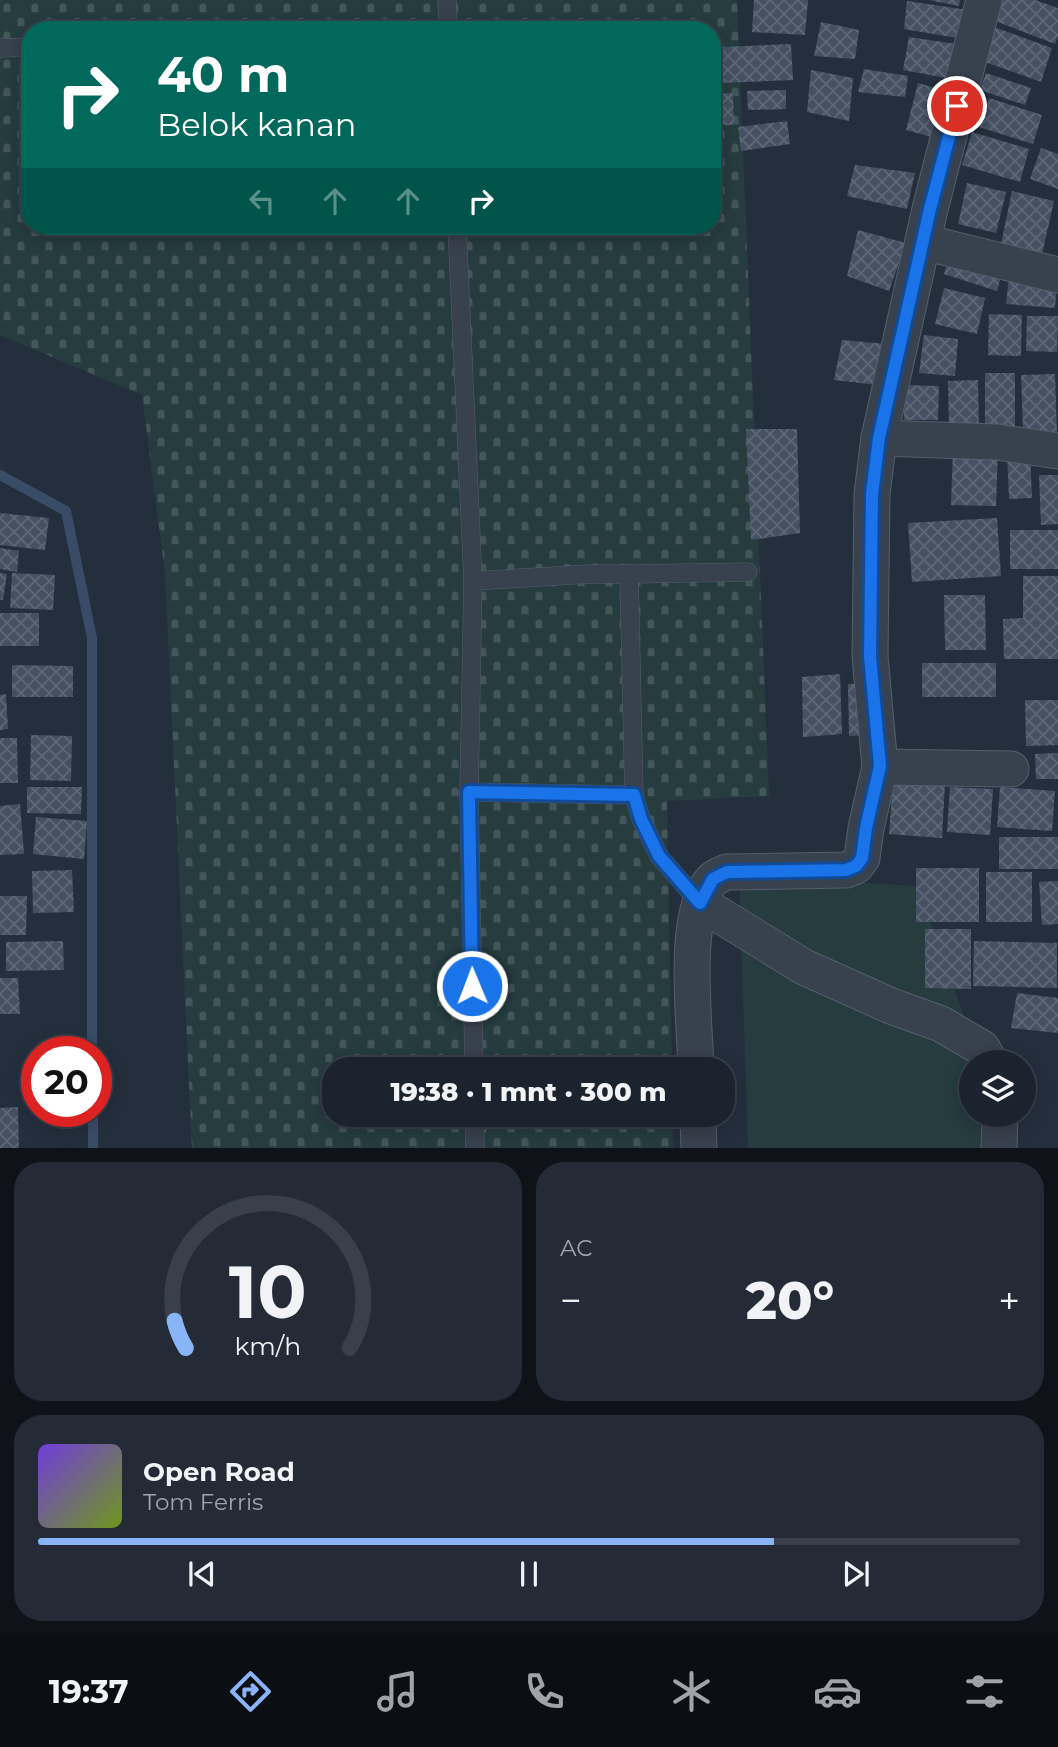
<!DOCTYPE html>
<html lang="id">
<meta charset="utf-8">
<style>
:root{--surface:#1b232e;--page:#242b36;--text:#f1f3f6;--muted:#a0a4aa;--line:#39404a;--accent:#8ab4f8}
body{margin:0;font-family:Montserrat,sans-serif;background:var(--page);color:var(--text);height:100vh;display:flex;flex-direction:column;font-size:26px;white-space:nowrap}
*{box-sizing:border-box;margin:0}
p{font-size:23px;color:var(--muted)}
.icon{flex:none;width:38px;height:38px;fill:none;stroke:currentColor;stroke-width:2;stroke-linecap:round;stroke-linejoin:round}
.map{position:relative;height:1148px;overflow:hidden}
.drawer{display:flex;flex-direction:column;gap:14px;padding:14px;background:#0f1319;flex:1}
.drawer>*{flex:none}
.top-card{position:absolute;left:21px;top:21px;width:700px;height:214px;border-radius:28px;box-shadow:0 4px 18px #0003,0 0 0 2px var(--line);background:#00695c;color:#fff;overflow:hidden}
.controls{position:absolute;left:959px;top:1050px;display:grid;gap:14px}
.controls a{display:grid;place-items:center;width:77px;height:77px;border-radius:50%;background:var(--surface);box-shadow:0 4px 18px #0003,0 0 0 2px var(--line);font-size:35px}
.speed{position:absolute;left:21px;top:1036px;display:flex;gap:14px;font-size:35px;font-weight:700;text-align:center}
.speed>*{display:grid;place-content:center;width:91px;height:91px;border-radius:50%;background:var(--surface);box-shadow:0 4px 18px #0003,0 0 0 2px var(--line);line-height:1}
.speed .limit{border:10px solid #d22;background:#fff;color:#111}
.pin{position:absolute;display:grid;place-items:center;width:60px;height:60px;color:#fff;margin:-30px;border:4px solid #fff;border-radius:50%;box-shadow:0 2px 7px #0007}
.me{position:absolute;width:77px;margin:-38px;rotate:359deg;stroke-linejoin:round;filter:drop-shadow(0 0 5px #0008)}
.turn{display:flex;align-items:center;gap:24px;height:147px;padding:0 21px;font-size:32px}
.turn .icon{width:91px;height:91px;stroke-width:2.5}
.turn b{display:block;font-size:49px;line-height:60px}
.lanes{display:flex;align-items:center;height:66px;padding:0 21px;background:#0003;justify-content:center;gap:35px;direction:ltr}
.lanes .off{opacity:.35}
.big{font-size:52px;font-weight:800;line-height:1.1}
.drawer .card{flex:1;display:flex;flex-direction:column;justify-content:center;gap:10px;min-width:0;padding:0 24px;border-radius:28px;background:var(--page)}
.drawer .dial{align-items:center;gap:0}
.dial svg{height:182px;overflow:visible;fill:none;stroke:var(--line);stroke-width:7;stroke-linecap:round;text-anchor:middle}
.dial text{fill:var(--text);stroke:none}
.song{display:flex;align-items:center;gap:21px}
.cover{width:84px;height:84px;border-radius:10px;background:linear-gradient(135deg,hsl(260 70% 55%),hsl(80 70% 35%))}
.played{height:7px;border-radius:4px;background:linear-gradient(90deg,var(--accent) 75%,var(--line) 75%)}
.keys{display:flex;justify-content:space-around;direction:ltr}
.heat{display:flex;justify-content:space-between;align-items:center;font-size:38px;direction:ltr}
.drawer .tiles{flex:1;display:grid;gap:14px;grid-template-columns:1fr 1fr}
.card:last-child{grid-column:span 2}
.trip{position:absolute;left:322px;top:1057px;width:413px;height:70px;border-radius:28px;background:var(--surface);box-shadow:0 4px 18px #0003,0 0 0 2px var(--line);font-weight:800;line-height:70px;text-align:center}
.menu{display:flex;height:112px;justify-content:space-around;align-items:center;background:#0b0e12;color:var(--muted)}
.menu .icon{width:49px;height:49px}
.menu .active{color:var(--accent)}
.menu b{font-size:32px;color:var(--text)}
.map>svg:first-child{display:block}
.green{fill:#263c3f}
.cemetery{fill:url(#cemetery-stones);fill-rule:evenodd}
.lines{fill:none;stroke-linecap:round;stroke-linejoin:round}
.stream{stroke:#394c67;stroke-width:10}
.building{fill:url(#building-cross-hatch)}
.service-casing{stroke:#565f6c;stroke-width:19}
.minor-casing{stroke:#565f6c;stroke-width:37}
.service{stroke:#38414e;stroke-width:18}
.minor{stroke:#38414e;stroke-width:35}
.route-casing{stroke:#114b97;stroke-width:18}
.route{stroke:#1a73e8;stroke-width:12}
</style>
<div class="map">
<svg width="1058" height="1149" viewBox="0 0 1058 1149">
<defs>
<pattern id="cemetery-stones" width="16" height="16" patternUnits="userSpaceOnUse" patternTransform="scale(1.75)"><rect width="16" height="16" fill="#263c3f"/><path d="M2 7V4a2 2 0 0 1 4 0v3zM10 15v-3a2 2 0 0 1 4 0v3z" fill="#435659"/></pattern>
<pattern id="building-cross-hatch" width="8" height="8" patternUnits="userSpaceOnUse" patternTransform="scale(1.75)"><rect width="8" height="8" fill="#455162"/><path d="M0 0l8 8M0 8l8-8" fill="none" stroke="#5d6877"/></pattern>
</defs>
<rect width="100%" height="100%" fill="#242f3e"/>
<path class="green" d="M739,876L918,886L980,1062H971V1115H998L1010,1148H748Z"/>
<path class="cemetery" d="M0,0H737L769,796L667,801L672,1069H334V1115H672L673,1148H192L165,573L142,395L0,335ZM30,30H712V226H30Z"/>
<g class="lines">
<g class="stream">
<path d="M0,475L66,511L92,638V1052"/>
<path d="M93,1111V1149"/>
</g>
</g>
<g class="building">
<path d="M754,0H808L805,35L752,32Z"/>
<path d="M929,0H960L959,6Z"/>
<path d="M1000,0H1035L1058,8V36L1055,44L993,20Z"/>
<path d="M907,1L968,10L963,39L904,29Z"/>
<path d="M821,22L859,30L855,59L814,56Z"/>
<path d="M994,27L1052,48L1041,82L982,61Z"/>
<path d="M909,37L963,45L957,80L903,70Z"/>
<path d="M791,44L793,80L721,83L720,47Z"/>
<path d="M864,69L908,76L905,97L858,92Z"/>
<path d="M811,70L853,78L849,121L807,112Z"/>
<path d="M986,73L1031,88L1025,105L980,90Z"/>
<path d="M918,83L950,92L939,139L906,130Z"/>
<path d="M786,90V109L748,110L747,91Z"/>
<path d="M733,93L734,125H712V94Z"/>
<path d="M989,98L1042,115L1033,144L979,127Z"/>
<path d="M787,121L790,144L741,151L738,127Z"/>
<path d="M972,132L1029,149L1020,182L962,165Z"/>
<path d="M1041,148L1058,154V189L1030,179Z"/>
<path d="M855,165L915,173L907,209L847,196Z"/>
<path d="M967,183L1006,192L996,233L958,224Z"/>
<path d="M1012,191L1054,201L1040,263L999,254Z"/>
<path d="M858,230L906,243L889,291L847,276Z"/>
<path d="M951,253L1003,270L997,291L944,274Z"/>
<path d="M1009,277L1057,281L1055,308L1006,304Z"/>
<path d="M944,288L985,298L977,334L935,324Z"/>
<path d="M989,314L1022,315L1021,356L988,355Z"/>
<path d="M1027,316H1058L1057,352L1026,351Z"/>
<path d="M924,335L958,339L955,376L919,373Z"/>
<path d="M842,340L887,344L877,385L834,380Z"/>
<rect x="985" y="373" width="30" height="53"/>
<path d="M1055,374L1057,432H1023L1021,375Z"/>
<path d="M978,380L979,430L949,431L948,381Z"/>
<path d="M905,385L939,386L938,420H904Z"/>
<path d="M746,429H797L800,533L751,540Z"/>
<path d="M953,449L998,451L996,506L951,505Z"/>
<path d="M1030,452L1032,498L1009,499L1007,453Z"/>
<path d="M1039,475H1058V524L1041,525Z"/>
<path d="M0,513L49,518L45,550L0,545Z"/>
<path d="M997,518L1001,576L912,582L908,523Z"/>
<rect x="1010" y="530" width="48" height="39"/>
<path d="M0,548L19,551L17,572L0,569Z"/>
<path d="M0,573L7,574L3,600H0Z"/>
<path d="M12,573L55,575L53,610L10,608Z"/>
<path d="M1023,576H1058V659H1004L1003,619L1023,618Z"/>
<path d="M944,595H985L986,650H945Z"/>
<rect x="0" y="613" width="39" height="33"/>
<rect x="922" y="663" width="74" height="34"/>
<path d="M12,665L73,666V697H12Z"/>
<path d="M840,674L842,734L803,737L802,677Z"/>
<path d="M848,684H865L872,735L849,736Z"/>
<path d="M6,694L8,729L0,730V695Z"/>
<path d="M1025,700H1058V745L1026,746Z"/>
<path d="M31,735L72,736L71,781L30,780Z"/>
<path d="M0,738H17L18,783H0Z"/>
<path d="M1058,753V779H1036L1035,754Z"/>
<path d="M893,780L945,783L942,838L889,834Z"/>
<path d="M27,787H82L81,814L27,813Z"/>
<path d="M950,787L993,789L990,835L947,832Z"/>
<path d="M1000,787L1055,791L1052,831L997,827Z"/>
<path d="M20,804L24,854L0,855V806Z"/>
<path d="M36,817L87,821L84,859L33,854Z"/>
<rect x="999" y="837" width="59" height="32"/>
<rect x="916" y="868" width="63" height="54"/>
<path d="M72,870L74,912L33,913L32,871Z"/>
<rect x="986" y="872" width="46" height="50"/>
<path d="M1058,881V924L1042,925L1039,882Z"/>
<path d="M0,896H27L26,935H0Z"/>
<path d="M925,929H971V989L925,988Z"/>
<path d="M63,941L64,970L6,971V942Z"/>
<path d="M974,941L1057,943V988L973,986Z"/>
<path d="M0,978H18L20,1014H0Z"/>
<path d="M1017,993L1058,998V1033L1011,1028Z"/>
<path d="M18,1107L19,1149H0V1108Z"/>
</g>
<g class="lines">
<g class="service-casing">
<g id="service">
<path d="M447,0L448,30"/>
<path d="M0,48L30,47"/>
<path d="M457,226L473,581L469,792L474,1069"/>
<path d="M629,574L748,572"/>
<path d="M473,581L589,574H629L634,795L641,819L659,856L700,903"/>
<path d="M469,792L634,795"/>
<path d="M475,1115V1149"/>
</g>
</g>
<g class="minor-casing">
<g id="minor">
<path d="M923,242L1058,275"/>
<path d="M879,438L997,442L1058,451"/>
<path d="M880,767L1011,769"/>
<path d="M700,903L804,967L891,1006L941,1024L982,1048L990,1062"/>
<path d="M696,1069C695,1024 681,914 712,880C716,876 722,874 727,872L846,870L856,866L862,858L866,828L880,767L870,656L872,494L879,438L930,209L984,0"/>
<path d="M698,1115L699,1149"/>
<path d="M999,1149L1000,1115"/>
</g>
</g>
<use href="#service" class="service"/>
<use href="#minor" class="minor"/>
</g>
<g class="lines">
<g class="route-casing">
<path id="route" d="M472,986L469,792L634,795L641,819L659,856L700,903L713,879L727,872L846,870L856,866L862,858L866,828L880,766L870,656L872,494L879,438L930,209L957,106"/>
</g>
<use href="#route" class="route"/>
</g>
</svg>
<div class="controls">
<a><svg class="icon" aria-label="layers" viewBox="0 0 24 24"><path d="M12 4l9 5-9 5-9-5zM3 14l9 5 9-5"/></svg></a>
</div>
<div class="speed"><div class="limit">20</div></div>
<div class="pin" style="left:957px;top:106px;background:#d93025"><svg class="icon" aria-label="arrive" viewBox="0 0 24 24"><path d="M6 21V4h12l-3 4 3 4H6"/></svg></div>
<svg class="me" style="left:472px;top:986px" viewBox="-20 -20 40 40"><circle r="17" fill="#1a73e8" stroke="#fff" stroke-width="3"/><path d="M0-11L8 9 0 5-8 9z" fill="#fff"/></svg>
<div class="trip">19:38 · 1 mnt · 300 m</div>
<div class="top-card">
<div class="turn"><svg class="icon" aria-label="right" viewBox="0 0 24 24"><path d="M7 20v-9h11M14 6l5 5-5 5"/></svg><div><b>40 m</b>Belok kanan</div></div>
<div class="lanes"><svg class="icon off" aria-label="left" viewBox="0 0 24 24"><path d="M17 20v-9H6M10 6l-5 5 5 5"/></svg><svg class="icon off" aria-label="ahead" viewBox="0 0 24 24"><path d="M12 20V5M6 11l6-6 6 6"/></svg><svg class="icon off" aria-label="ahead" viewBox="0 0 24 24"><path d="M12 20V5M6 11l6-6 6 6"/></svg><svg class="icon" aria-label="right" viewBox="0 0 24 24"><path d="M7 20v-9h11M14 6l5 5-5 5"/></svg></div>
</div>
</div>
<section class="drawer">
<div class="tiles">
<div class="card dial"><svg viewBox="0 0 100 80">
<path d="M14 69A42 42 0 1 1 86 69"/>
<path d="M14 69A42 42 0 0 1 9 57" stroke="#8ab4f8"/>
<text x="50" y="56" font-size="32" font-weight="700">10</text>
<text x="50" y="72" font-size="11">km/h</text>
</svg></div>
<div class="card"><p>AC</p>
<div class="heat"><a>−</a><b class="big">20°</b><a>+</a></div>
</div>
<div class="card">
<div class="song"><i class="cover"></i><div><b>Open Road</b><p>Tom Ferris</p></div></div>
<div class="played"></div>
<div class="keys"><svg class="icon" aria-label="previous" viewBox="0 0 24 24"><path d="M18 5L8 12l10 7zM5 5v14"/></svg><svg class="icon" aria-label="pause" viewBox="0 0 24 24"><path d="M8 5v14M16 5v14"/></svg><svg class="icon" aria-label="next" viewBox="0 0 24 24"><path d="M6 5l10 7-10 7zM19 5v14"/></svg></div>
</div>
</div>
</section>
<nav class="menu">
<b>19:37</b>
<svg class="icon active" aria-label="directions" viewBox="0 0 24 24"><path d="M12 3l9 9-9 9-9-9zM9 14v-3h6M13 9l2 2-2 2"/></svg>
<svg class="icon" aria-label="music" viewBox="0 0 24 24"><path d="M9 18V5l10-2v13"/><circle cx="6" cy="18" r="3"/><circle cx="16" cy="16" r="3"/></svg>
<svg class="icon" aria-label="phone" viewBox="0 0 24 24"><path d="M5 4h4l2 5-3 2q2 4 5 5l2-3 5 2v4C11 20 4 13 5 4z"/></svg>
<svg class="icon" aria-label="climate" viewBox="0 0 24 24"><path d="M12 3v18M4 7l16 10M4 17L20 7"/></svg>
<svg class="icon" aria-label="car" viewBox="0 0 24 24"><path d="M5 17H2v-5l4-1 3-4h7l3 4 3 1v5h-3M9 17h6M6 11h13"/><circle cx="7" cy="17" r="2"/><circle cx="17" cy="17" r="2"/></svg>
<svg class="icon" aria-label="filters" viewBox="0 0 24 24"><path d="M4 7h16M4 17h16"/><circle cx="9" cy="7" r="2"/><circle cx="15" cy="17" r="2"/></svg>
</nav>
